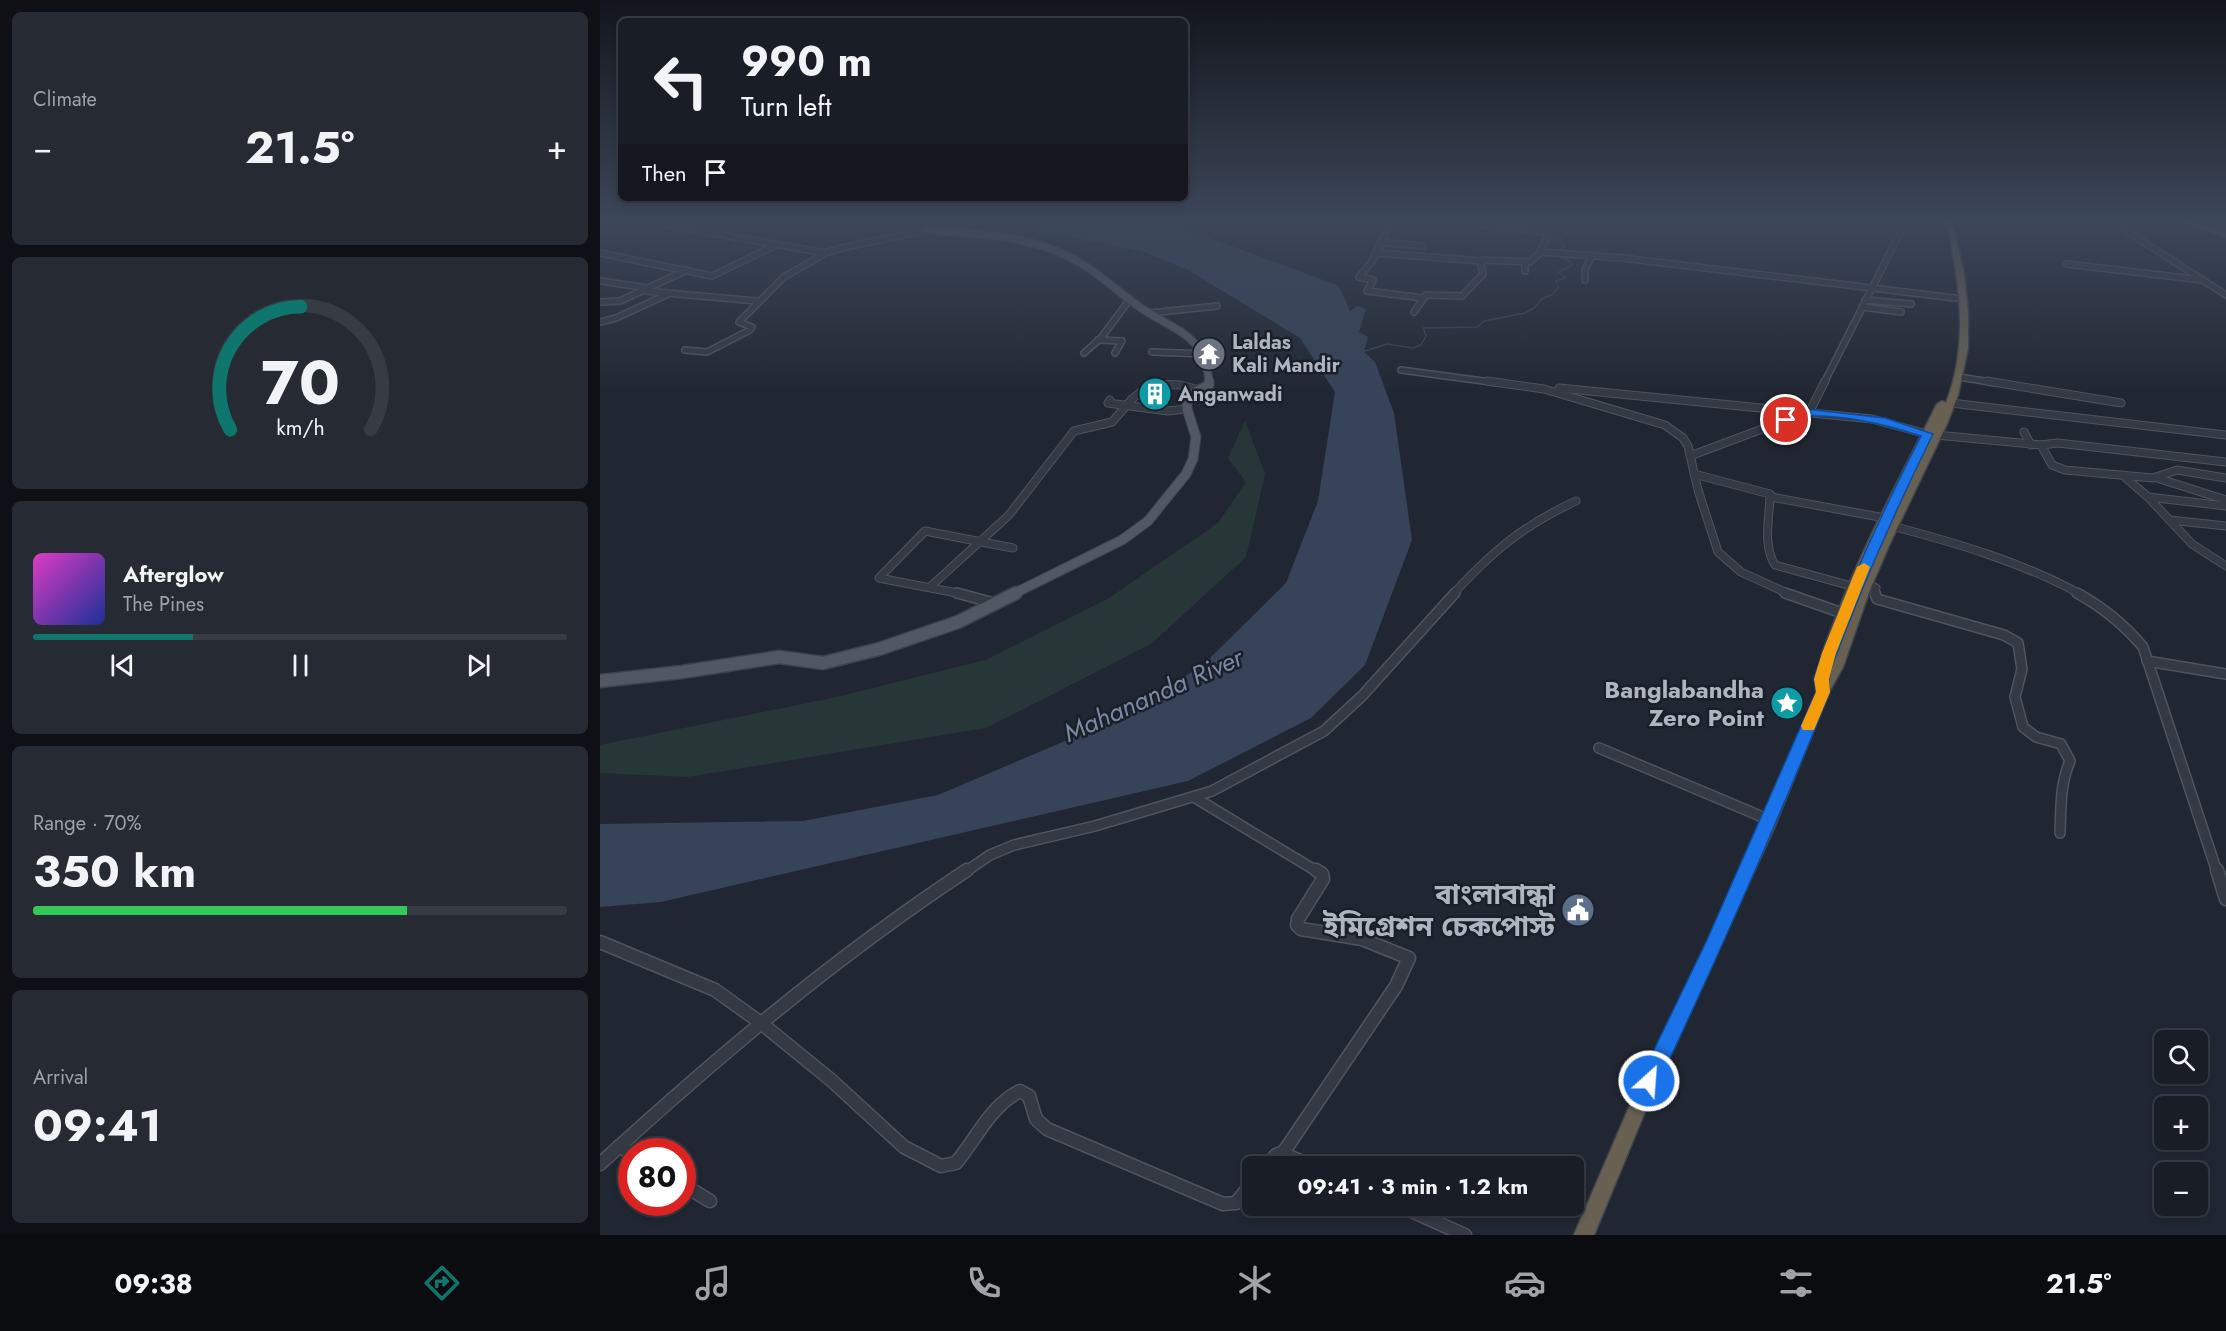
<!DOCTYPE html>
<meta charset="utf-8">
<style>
:root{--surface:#191d26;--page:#262a32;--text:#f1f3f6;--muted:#9fa2a7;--line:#373b43;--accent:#0f766e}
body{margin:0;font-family:Jost,"Noto Sans Bengali",sans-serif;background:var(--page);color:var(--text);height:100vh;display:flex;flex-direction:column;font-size:22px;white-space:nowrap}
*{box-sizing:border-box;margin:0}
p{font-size:20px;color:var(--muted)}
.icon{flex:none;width:33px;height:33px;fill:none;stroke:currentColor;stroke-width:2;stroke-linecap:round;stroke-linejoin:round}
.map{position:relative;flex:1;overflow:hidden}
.panel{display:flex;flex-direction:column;gap:12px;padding:12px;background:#0e1015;width:600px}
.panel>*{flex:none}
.top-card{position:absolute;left:18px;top:18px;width:570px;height:183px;border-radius:9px;box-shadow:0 3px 9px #0003,0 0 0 2px var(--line);background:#191d26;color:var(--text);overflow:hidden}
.tools{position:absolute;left:1554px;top:1030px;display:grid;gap:12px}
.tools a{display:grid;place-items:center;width:54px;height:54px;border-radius:9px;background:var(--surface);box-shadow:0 3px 9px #0003,0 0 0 2px var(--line);font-size:30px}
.speed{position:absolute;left:18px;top:1138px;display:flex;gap:12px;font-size:30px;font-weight:700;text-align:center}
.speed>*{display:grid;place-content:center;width:78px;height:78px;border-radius:50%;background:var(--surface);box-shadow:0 3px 9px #0003,0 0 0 2px var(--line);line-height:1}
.speed .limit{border:9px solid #d22;background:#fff;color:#111}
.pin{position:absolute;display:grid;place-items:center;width:51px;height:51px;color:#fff;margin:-26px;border:3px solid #fff;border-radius:50%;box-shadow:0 2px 6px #0007}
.me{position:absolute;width:66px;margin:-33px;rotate:26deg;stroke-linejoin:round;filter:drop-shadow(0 0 4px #0008)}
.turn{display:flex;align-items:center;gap:21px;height:126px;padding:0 24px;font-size:27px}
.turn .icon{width:78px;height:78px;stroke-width:2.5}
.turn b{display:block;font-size:42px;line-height:51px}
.then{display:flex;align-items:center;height:57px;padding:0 24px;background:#0003;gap:12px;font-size:22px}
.big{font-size:45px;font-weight:700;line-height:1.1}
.panel .tile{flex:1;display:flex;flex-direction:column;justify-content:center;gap:9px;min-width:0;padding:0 21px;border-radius:9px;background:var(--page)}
.panel .dial{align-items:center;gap:0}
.dial svg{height:156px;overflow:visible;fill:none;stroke:var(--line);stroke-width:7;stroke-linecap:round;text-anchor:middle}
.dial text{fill:var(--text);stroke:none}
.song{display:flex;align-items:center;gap:18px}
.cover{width:72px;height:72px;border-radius:9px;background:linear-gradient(135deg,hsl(310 70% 55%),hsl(230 70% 35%))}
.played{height:6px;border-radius:3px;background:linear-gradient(90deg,var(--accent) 30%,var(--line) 30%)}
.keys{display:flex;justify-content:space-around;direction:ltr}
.heat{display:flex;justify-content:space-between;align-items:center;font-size:33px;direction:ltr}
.charge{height:9px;border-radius:4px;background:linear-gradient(90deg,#34c759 70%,var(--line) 0)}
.trip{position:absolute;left:642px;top:1156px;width:342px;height:60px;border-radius:9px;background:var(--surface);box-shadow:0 3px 9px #0003,0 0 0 2px var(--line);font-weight:700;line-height:60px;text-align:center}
.tabs{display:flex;height:96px;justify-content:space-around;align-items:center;background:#0a0c0f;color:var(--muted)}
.tabs .icon{width:42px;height:42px}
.tabs .on{color:var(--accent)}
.tabs b{font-size:27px;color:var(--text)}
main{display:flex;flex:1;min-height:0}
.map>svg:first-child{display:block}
.green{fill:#273737}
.water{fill:#364358}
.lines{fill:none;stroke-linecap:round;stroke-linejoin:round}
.stream{stroke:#364358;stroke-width:1.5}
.minor-far3-casing{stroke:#4f545e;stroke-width:8}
.minor-far2-casing{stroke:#4f545e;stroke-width:9}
.minor-far1-casing{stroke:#4f545e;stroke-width:12}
.minor-casing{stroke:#4f545e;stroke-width:15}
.major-far2-casing{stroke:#3e434d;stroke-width:9}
.major-far1-casing{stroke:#3e434d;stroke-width:11}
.major-casing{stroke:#3e434d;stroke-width:15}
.highway-casing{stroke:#3f444e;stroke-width:3}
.minor-far3{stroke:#343943;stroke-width:5}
.minor-far2{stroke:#343943;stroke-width:7}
.minor-far1{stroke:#343943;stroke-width:9}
.minor{stroke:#343943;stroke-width:12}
.major-far2{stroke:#525863;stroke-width:7}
.major-far1{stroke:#525863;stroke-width:9}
.major{stroke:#525863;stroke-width:12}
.highway{fill:#686152;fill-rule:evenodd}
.route{fill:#1a73e8;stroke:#114b97;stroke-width:1.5}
.slow{fill:#f59e0b}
.labels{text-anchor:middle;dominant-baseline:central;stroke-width:5;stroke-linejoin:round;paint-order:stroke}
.far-poi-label{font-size:20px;font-weight:bold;fill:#aeb4c0;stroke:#1a1f28;text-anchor:start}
.poi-label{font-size:24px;font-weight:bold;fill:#aeb4c0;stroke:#1a1f28;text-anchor:end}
.water-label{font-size:26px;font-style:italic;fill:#7a8aa6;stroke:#1a1f28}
.near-poi-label{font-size:28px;font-weight:bold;fill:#aeb4c0;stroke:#1a1f28;text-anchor:end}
</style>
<main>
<section class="panel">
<div class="tile"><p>Climate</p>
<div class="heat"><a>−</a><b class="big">21.5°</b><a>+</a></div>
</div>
<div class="tile dial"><svg viewBox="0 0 100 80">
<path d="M14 69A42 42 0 1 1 86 69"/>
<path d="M14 69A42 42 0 0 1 50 6" stroke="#0f766e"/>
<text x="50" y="56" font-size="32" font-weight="700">70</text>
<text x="50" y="72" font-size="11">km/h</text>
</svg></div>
<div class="tile">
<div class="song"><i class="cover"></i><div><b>Afterglow</b><p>The Pines</p></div></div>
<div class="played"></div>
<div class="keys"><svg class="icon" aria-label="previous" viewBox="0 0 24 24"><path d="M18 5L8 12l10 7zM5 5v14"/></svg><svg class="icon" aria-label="pause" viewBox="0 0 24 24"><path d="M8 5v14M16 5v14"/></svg><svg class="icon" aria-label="next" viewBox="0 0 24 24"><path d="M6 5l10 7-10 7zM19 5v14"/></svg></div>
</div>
<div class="tile"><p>Range · 70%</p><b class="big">350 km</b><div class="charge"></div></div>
<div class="tile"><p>Arrival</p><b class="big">09:41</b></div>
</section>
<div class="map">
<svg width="1626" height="1235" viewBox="0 0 1626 1235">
<rect width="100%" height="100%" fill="#212732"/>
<path class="green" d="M645,421L665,474L646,557L551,644L386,728L87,777L0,773V745L242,696L386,660L509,598L618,523L646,482L628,458Z"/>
<path class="water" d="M396,221H564L739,286L750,311L758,306L766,309L759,332L768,337L764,352L775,362L794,413L812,540L765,665L711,718L588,781L61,902L0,907V824L203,821L338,795L498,727L602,666L686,583L718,501L735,392L700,338L588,270L545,252Z"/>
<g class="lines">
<g class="stream">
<path d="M954,251L965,247L958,240L967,233H980L982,230L976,229L981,227V221"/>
<path d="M762,352L787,344L813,348L821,345L826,336L823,328L877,327L884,321L925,313L934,308L943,298L952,295L958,287L956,281L965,278L959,272L972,265L968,260L955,255"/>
</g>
<g class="minor-far3-casing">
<g id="minor-far3">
<path d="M43,221L225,253C258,242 292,239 326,230"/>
<path d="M792,221L772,261L759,277L773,280L767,291L823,298"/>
<path d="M847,221L944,232L948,235L940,252"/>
<path d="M1511,221L1626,295"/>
<path d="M1605,229L1626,230"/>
<path d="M780,242L823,246"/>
<path d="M0,253L112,276L176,245"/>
<path d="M776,253L882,261"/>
<path d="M925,262V271"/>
<path d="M1467,264L1602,280"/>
<path d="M985,280V270L992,255"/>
<path d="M0,281L48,288"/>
<path d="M45,291L156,301"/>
<path d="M1265,300L1311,304"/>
<path d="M0,302L20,301L87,270"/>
<path d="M1262,307L1301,312"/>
<path d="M814,312L826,295L862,296L883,274L881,264L883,260L930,262L941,252L1022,258L1355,298"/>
<path d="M550,313L617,306"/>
<path d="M0,322L16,318L68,294"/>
<path d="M498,340L522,341L515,353"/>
<path d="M85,350L107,352L150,330L152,327L139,322L184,277L224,254"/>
<path d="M552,352L604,354"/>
<path d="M484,353L501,338L530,299"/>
<path d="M801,370L898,383"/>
<path d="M1359,377L1396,383"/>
<path d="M1224,383L1306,221"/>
</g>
</g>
<g class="minor-far2-casing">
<g id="minor-far2">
<path d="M887,381L944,389L1065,425L1083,438L1088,446L1098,490L1118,552L1141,572L1189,594"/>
<path d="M1387,381L1521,403"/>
<path d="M959,388L1272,419L1327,434"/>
<path d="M510,400L508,403L568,411L587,409"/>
<path d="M1351,403L1626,435"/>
<path d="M1424,432L1431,445"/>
<path d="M1336,435L1441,445L1452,465L1465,470L1553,478L1577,470L1626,478"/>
<path d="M1441,445L1458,443L1626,462"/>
<path d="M1090,456L1210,411L1225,381"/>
<path d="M1094,474L1170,494C1170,517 1162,544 1175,565L1255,587"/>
<path d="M1526,478L1548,497L1592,544L1626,566"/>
<path d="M1557,478L1626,500"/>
<path d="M1171,497L1285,518"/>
<path d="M1548,497L1626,506"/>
<path d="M1570,520L1626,526"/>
<path d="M1292,526C1356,543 1422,562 1480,594"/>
<path d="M1267,583L1276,588L1274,594"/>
<path d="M330,587L409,515L474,431L512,422L532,399L551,384L580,385L600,390"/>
<path d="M362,594L279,578L325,531L413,548"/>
<path d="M853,594C893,551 922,526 976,501"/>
</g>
</g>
<g class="minor-far1-casing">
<g id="minor-far1">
<path d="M357,593L394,603"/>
<path d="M1185,593L1245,614"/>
<path d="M1275,593L1277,599L1404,635L1418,643L1422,669L1415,697L1423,727L1436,737L1461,744L1470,761C1460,784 1461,808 1460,833"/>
<path d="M1477,593C1504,608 1524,624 1543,647L1617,872"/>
<path d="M1547,661L1626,674"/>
<path d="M999,748L1158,815L1169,823"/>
<path d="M594,797L718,872"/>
<path d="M365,872L390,855L414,845L495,826L612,791L724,731L762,696L855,593"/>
</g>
</g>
<g class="minor-casing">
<g id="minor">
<path d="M1617,870L1626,899"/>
<path d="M0,942L115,990L161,1023L231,1080L304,1147L341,1166L356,1163C376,1139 391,1105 420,1091L429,1096L436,1119L447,1129L623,1204L636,1203L652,1183"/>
<path d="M19,1146L32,1154"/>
<path d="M683,1153L796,986L809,958L762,939L701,929L697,925L698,919L723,879L722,874L716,870"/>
<path d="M0,1164C117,1057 234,958 367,870"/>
<path d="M666,1167L676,1155L681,1153L715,1167"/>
<path d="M82,1184L110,1201"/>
<path d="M800,1206L865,1235"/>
</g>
</g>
<g class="major-far2-casing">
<path id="major-far2" d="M326,230C376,234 433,235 477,261C501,274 521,295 544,310C578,332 606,336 609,383"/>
</g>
<g class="major-far1-casing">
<path id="major-far1" d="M413,594L522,540L548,521L586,474L593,459L596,437L587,409V400L595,392L609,385V381"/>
</g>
<g class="major-casing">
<path id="major" d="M0,681L82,672L179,657L223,663L279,649L358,622L416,593"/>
</g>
<g class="highway-casing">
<g id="highway">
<path d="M1346,221H1352L1364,274L1368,312V348L1358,395L1347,424L1291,541L1269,592L1243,667L1229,692L1174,828L1056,1085L994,1235H974L1043,1075L1100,958L1160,828L1217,692C1215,666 1227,641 1236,617C1264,543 1302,474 1337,404L1342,401L1346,403C1369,345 1360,281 1346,221ZM1275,552L1232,663L1254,601Z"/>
<path d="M1576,221H1586L1626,233V237Z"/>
</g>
</g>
<use href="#minor-far3" class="minor-far3"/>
<use href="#minor-far2" class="minor-far2"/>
<use href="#minor-far1" class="minor-far1"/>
<use href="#minor" class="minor"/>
<use href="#major-far2" class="major-far2"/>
<use href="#major-far1" class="major-far1"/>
<use href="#major" class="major"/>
<use href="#highway" class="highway"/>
</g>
<linearGradient id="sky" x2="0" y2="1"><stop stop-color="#12151c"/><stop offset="0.56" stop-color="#3d475a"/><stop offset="1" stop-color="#3d475a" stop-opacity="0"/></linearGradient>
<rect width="1626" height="394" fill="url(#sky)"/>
<path class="route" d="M1206,409L1285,418L1333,434C1295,511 1261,588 1231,669L1229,679L1230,692C1176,826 1118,957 1056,1088L1049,1091L1042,1088L1039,1081L1107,940L1216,692L1214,679L1217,669C1247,589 1282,512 1321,436C1285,424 1247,415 1209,416C1201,416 1194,421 1186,423L1181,420Z"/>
<path class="slow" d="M1264,563L1270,567L1236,653L1229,679L1230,692L1214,730H1203L1201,726L1216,692L1214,679L1222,653L1257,567Z"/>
<defs>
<g id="temple-disc" transform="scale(1.725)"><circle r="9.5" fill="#6b7280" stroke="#1a1f28"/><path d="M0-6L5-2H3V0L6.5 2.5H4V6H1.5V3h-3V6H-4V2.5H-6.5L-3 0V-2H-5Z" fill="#fff"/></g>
<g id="building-disc" transform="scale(1.725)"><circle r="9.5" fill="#0f9aa8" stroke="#1a1f28"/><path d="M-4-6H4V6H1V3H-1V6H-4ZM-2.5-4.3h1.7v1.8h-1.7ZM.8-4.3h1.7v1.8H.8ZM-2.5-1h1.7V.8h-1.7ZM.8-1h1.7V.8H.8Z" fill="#fff"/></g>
<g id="sight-disc" transform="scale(1.725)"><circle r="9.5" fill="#0f9aa8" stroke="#1a1f28"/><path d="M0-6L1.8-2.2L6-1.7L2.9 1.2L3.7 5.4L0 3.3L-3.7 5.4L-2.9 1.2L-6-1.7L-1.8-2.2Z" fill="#fff"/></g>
<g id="civic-disc" transform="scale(1.725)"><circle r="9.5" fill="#5c6f8a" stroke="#1a1f28"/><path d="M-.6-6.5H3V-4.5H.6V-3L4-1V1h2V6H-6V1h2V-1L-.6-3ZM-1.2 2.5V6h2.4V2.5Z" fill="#fff"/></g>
</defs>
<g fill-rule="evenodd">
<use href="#temple-disc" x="609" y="354"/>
<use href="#building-disc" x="555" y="394"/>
<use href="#sight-disc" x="1187" y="703"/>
<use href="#civic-disc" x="978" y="910"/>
</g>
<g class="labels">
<g class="far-poi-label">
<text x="632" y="342">Laldas<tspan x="632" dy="23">Kali Mandir</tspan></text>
<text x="578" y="394">Anganwadi</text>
</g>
<g class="poi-label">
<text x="1164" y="689">Banglabandha<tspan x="1164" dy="28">Zero Point</tspan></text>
</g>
<g class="water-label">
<text transform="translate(553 695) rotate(-24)">Mahananda River</text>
</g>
<g class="near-poi-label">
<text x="955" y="894">বাংলাবান্ধা<tspan x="955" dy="32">ইমিগ্রেশন চেকপোস্ট</tspan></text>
</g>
</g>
</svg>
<div class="tools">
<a><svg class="icon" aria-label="search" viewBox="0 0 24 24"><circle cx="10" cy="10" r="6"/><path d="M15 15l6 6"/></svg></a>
<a>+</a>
<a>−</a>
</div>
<div class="speed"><div class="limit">80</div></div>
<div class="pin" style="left:1186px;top:420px;background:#d93025"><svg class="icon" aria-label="arrive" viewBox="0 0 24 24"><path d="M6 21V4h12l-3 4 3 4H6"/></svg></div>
<svg class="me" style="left:1049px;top:1081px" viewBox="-20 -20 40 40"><circle r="17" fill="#1a73e8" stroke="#fff" stroke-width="3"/><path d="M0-11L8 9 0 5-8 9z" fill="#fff"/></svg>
<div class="trip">09:41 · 3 min · 1.2 km</div>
<div class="top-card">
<div class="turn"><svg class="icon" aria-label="left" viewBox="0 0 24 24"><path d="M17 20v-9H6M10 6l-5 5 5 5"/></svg><div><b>990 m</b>Turn left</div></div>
<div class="then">Then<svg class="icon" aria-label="arrive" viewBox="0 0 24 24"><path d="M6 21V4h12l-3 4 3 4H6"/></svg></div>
</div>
</div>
</main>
<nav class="tabs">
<b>09:38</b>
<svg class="icon on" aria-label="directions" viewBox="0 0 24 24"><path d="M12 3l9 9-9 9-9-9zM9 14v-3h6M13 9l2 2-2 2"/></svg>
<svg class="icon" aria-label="music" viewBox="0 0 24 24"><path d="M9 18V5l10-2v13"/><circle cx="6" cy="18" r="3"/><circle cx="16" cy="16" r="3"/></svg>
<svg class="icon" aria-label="phone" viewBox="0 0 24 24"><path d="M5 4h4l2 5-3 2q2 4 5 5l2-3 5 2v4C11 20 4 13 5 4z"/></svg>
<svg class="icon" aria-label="climate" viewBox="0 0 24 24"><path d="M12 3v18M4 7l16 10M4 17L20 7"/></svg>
<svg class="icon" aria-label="car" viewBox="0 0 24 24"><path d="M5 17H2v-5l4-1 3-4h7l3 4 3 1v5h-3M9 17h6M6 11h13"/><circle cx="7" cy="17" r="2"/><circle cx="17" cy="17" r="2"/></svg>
<svg class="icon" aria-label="filters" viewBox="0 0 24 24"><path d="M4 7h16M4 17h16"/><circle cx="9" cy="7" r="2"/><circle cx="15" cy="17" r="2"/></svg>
<b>21.5°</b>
</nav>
